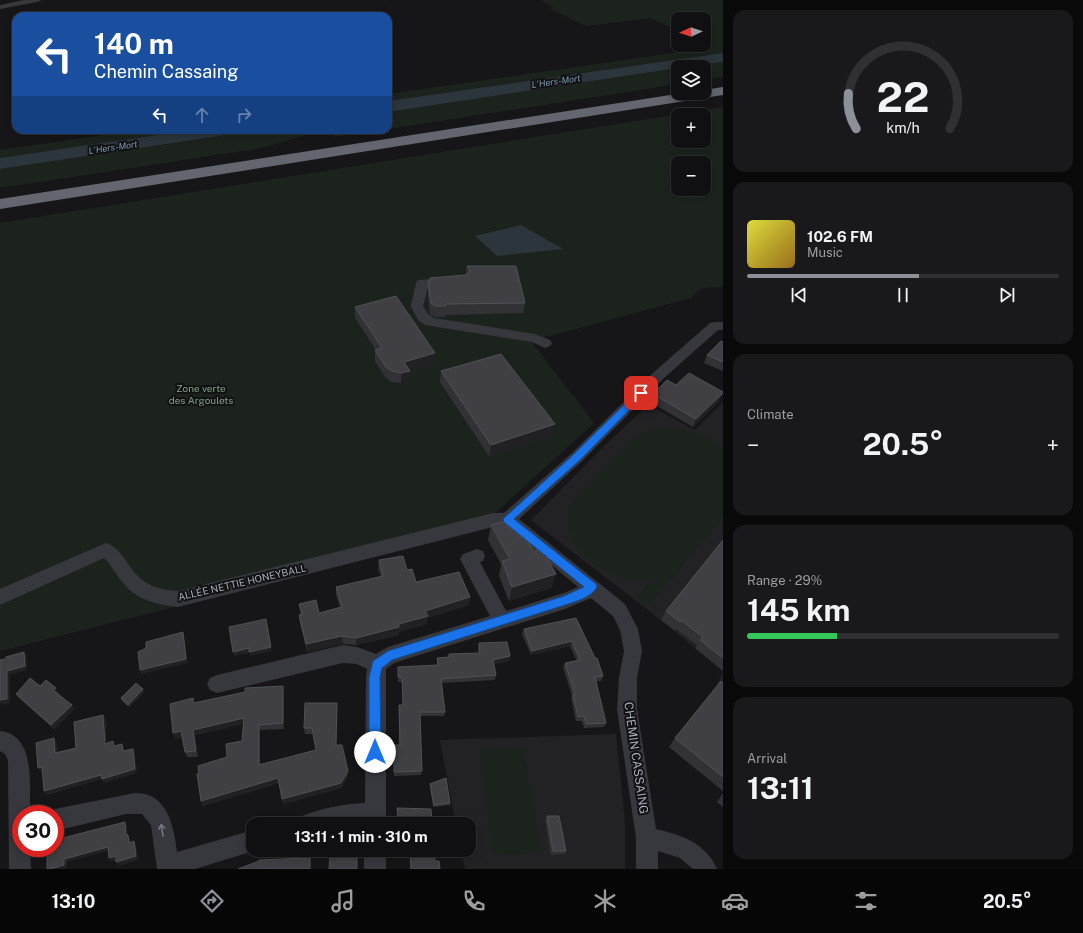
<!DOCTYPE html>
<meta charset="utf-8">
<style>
:root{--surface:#101012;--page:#19191b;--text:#f1f3f6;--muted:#9c9d9f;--line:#303032;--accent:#8c9099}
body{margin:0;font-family:"Public Sans",sans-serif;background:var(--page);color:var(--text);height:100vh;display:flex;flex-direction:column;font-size:15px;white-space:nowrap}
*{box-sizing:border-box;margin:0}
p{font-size:13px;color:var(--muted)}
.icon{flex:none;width:22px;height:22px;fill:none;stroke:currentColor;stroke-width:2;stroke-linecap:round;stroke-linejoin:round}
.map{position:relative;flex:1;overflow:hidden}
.side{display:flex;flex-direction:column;gap:10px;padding:10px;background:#09090a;width:360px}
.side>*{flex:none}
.hud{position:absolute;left:12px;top:12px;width:380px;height:122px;border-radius:12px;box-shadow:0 2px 10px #0003,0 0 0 1px var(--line);background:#1a4fa0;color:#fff;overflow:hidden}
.needle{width:26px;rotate:266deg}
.fabs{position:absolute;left:671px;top:12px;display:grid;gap:8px}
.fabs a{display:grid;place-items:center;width:40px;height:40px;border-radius:8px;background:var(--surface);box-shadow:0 2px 10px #0003,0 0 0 1px var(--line);font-size:20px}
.speed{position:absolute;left:12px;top:805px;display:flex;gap:8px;font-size:20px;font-weight:700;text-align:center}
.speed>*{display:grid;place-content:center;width:52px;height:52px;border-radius:50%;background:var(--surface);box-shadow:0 2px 10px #0003,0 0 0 1px var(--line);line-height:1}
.speed .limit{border:6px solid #d22;background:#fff;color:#111}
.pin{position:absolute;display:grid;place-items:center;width:34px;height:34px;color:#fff;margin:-17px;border-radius:8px;box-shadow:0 2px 6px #0006}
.me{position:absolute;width:44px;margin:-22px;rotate:0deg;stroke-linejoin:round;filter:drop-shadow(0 0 3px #0008)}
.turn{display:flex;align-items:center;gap:14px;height:84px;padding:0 16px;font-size:18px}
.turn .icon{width:52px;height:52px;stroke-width:2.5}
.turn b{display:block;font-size:28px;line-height:34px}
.lanes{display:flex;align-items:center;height:38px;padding:0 16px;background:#0003;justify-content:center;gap:20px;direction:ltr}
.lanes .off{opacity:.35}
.big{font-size:30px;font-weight:700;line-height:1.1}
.side .tile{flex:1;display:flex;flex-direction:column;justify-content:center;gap:6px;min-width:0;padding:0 14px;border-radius:12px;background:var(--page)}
.side .dial{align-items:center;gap:0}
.dial svg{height:104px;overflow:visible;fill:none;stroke:var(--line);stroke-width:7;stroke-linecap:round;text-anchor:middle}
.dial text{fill:var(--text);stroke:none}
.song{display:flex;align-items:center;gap:12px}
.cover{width:48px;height:48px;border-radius:6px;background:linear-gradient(135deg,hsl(60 70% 55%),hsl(40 70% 35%))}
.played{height:4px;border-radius:2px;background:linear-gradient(90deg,var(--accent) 55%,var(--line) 55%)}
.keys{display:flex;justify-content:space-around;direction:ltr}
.heat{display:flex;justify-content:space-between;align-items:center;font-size:22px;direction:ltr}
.charge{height:6px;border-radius:3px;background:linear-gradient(90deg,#34c759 29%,var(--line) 0)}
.trip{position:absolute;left:246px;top:817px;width:230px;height:40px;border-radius:12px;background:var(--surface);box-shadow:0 2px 10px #0003,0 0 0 1px var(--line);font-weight:700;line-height:40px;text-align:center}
.dock{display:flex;height:64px;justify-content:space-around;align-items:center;background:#060607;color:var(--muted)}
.dock .icon{width:28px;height:28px}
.dock .current{color:var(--accent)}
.dock b{font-size:18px;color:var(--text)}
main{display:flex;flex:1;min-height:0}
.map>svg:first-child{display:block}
.built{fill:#222225}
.green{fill:#1c231d;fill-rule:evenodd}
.water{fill:#2c353c}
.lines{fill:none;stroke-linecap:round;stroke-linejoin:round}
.minor{fill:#37383d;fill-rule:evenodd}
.highway{fill:#63666e;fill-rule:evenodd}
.wall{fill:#323236}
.shaded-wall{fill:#212124}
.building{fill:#3f3f44;stroke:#4f5156}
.oneway{stroke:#757881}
.route{fill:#1a73e8;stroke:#114b97}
.labels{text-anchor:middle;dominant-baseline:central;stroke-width:4;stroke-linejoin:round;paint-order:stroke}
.far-water-label{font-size:9px;font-style:italic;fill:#7f9bb3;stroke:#111113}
.park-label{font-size:10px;fill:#7fa381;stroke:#111113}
.street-label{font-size:10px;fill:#a8adb8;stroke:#111113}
.near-street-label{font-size:12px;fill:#a8adb8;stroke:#111113}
</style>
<main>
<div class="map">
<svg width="723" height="869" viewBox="0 0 723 869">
<rect width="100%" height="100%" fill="#161618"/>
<g class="built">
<path d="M723,402V791L669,747L715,690L723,671L661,620L531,520L602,448L648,405L695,430Z"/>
<path d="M616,734L625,823V869H465L461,850H469V824H456L440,740Z"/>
</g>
<g class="green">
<path d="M540,0H723V53L388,101V94L707,48L701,45H704V19H678V32L651,18L586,26L550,9L553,7Z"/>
<path d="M723,62V77L704,80V67H688Z"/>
<path d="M678,68V84L388,129V112Z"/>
<path d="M723,107V287L701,288L691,298L531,341L594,423L493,515L198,601L0,651V223ZM678,115H704V141H678ZM678,163H704V189H678Z"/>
<path d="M140,130H190L0,158V150Z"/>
<path d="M259,130H322L273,145L256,149L0,188V169Z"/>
<path d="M332,130H380L334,137L335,132Z"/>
<path d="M659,428C683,428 705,433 723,449V517L649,606L636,597L651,580C638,579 626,579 614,574C583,563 554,533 574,499L631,441L641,433Z"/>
<path d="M524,748L541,853L493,855L479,750Z"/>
</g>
<g class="water">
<path d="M723,53V62L678,67V68L388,112V101Z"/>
<path d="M190,130H259L0,169V158Z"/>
<path d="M521,225L563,249L497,256L475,236Z"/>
</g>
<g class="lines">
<g class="minor">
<path d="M24,0H41L37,2L0,9V5Z"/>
<path d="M448,278L452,279L454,282L452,285L428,287L423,306L428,314L434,318L535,334L550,340L552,343L550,346L545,348L532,342L425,325L418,320L411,306L416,283L418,280Z"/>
<path d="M715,322H723V330H718L664,378L582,461L519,519L625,604L638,629L642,651L637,678V709L656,829C682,835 706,843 717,869H693L680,858L658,851V869H636V838L617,709L619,678L624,651L620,630L613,616L591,598L565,609L394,663L386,669V824H299L302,816C322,808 343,804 365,803L366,677L367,669L357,664L343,663L217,693L210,690L207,684L210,678L217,675L343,645L357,647L376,654L388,647L490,616L460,559L463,554L477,549L483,551L485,556L483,561L480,562L506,611L564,593L578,587L505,526L493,527L178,607C158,605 137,600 124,584C117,576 112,566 104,558L0,605V589L106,543C121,548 126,563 136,574C147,587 162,590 178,591L493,513H504L572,453L654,372L710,323Z"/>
<path d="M0,731C37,735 29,788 30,814H21V848H30L31,869H9L8,760L5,754L0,751Z"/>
<path d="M135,793C167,792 174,826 177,852L253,830V850H257L195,869H157L151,825L142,814H126L55,831V814H47L55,809Z"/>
<rect x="364" y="850" width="22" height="19"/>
</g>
<path class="highway" d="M723,87V95L0,209V199L683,93H704V90Z"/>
</g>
<g class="wall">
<path d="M467,266L525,303L523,313L445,315V317H435L430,314L428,295V284L466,275Z"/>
<path d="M355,307L434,364L410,371V382L401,383L392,382L386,378L375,361V350H376L355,318Z"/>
<path d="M723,342V371L704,363L707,355Z"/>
<path d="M441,371L553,435L489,456L440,382Z"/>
<path d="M676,385L720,400L693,427L650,402L653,394Z"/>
<path d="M491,525L510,530L520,537L556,574L551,588L509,601L499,576L501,564L488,540Z"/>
<path d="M723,540V671L695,648L697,645L676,629L675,631L661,620L666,611Z"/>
<path d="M379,560L407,570L416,582L470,597L469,605L427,618V624L399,632V635L356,645L343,644L307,652L300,623L299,615H301L299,604L319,613L340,607L336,595V587L381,576L378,569Z"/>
<path d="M576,618L603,676L601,681H596L606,723L604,727L584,728L582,721H576L571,698L572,696L563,667L565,663L577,661L570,646L531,655L522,634L524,629Z"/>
<path d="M479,643L510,656L509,661L494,664L496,675L495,680L442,683L445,712L444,716H420L422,771L421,775L394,776V745H399V705H403L402,682H398V667L437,666V658L448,657L449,654L478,653V648Z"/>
<path d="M723,683V791L669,747L675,738Z"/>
<path d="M40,686L58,692L57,693L74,709L54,729L19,698L16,694Z"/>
<path d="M143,689L144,692L129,707L122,701L121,698Z"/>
<path d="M284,692V729L260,730V764L316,750L313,734H305L304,728L337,703L336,745L348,776L341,788L283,804L279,783L203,806L201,801L199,773L227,757L242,741L243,724L195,735L198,757H187L185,752L183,737L175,739L194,703Z"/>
<path d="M430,784L450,803V805L433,807L430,786Z"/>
<path d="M723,793V807L717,802Z"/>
<path d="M547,816L566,851L564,854L551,855L545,820Z"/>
<path d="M410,850H434L435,861L440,869H410Z"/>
</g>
<g class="shaded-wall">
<path d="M435,353L434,364L410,371V382L401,383V373L404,362Z"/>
<path d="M723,393L720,400L693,427L696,419Z"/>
<path d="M555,424L553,435L489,456L491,445Z"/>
<path d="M556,574L551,588L509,601L512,587Z"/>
<path d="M470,597L469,605L427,618V624L399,632V635L356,645V638L425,611Z"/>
<path d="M183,632L184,636L188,663L141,674L140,670Z"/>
<path d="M342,636L343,644L307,652L306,644Z"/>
<path d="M572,641L570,646L531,655L532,651Z"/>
<path d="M271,647V651L250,656V653L234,656L233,652L249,648Z"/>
<path d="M24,652L27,656V670L10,675V703L0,705V700L7,671Z"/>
<path d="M510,656L509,661L492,665L493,660Z"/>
<path d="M283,686L284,692V729L283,723Z"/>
<path d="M56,688L58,692L56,694L53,690Z"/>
<path d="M143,689L144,692L129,707L128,705Z"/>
<path d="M72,705L74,709L54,729L51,725Z"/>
<path d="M103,715L106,719L107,748L105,744Z"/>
<path d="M244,718L245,724L195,735L198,757L196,751L193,730Z"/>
<path d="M259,725L260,730V770L259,765Z"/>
<path d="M181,731L184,737L175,739L173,733Z"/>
<path d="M54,738L57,742L58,757L55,753Z"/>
<path d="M122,744L124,748L125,755L123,751Z"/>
<path d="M133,749L135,753L137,773L104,783L102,779L47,795L44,791Z"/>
<path d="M42,767L45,771L41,772L38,768Z"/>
<path d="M348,771V776L341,788L283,804L282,799Z"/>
<path d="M278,778L279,783L203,806L201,801Z"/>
<path d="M125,822L127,825L128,839L126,835Z"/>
<path d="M128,835L130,838L131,846L129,843Z"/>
<path d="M134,841L136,845L138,860L119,866L116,862Z"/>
<path d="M108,847L111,850L67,862V868L64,869H50L64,859Z"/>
<path d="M116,856L119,860L111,862L109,858Z"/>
</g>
<g class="building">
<path d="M467,266H516L525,303L445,304L446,306H435L431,303L428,284L430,278L466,275L470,271Z"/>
<path d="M396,296L435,353L404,362L410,371L401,373L392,371L386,367L375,350L382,348L355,307Z"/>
<path d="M721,341L723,342V362L707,355Z"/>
<path d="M501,354L555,424L491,445L441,371Z"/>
<path d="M689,373L723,392V393L696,419L653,394L667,380L676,385Z"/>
<path d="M505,521L510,530L515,529L520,537L524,535L534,552L542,549L556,574L512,587L502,561L510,559L491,525Z"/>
<path d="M723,540V658L700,640L703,637L681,620L680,622L666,611Z"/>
<path d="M403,556L407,570L412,569L416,582L459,572L470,597L425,611L428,616L399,624V627L356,638L342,636L306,644L299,615L302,614L299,604L316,600L319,613L342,607L336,587L383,576L379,560Z"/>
<path d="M576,618L595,658H597L603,676L595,677L606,723L586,724L584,716L578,717L573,694H575L565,663L580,660L572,641L532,651L524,629Z"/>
<path d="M266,619L271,647L249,652V648L233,652L229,627Z"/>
<path d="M183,632L186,659L140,670L138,652L146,648V642Z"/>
<path d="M507,642L510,656L493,660L496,675L441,679L445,712H420L422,771L394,772V745H400L399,705H403L402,677H398V667L438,665L437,658L449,657V654L480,653L479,643Z"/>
<path d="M24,652L25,666L7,671V699L0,700V660L5,659L6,657Z"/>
<path d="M30,678L40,686L46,680L56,688L53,690L72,705L51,725L16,694Z"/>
<path d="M721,681L723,683V777L675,738Z"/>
<path d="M136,683L143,689L128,705L121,698Z"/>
<path d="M283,686V723L259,725V765L316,750L312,728H304L305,703H337L336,745H342L348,771L341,783L282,799L278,778L201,801L197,774L199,773L198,766L227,757L226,744L242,741L244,718L193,730L196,751L185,752L181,731L173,733L170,704L193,698L194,703L245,692V688Z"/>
<path d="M103,715L105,744L113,741L114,746L122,744L123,751L133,749L135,769L102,779L101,775L44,791L42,767L38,768L36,743L54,738L55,753L76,748L74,722Z"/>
<path d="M446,778L450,803L434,805L430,784Z"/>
<path d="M397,808L431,809L432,824H398Z"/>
<path d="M547,816H559L566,851H553Z"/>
<path d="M125,822L126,835H128L129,843L134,841L136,856L116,862V856L109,858L108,847L64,859V865L50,869H47V848H55V840Z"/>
<path d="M410,850H434L435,861H439L440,869H411Z"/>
<path d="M357,855V869H329L330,856Z"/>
<path d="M310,858V869H238L259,861V860Z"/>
</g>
<defs><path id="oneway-shaft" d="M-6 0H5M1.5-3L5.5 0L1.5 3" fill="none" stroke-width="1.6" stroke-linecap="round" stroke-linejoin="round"/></defs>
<use class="oneway" href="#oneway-shaft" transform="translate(162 830) rotate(-100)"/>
<path class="route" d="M641,390L645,393L644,395L580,460L514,519L596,584L597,587C592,597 575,602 565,605L392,660L382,668L380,677L381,752L379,757L375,758L371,757L369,752V677L373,661L388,651L564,596L584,587L504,522L503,519L573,455L638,391Z"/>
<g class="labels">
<g class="far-water-label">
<text transform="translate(556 81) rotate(-8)">L'Hers-Mort</text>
<text transform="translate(113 147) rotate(-8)">L'Hers-Mort</text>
</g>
<g class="park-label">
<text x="201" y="388">Zone verte<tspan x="201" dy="12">des Argoulets</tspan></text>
</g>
<g class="street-label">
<text transform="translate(242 582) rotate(-13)">ALLÉE NETTIE HONEYBALL</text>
</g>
<g class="near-street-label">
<text transform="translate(636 758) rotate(82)">CHEMIN CASSAING</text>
</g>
</g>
</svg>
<div class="fabs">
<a><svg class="needle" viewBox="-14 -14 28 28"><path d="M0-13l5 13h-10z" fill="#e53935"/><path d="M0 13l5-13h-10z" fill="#9c9d9f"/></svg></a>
<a><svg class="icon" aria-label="layers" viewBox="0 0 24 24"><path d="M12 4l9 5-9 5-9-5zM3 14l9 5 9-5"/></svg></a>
<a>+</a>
<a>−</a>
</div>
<div class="speed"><div class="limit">30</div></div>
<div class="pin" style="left:641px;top:393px;background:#d93025"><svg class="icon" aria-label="arrive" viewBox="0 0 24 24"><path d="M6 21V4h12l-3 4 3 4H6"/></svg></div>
<svg class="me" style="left:375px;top:752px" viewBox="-20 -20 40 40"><circle r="19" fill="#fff"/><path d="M0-13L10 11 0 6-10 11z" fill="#1a73e8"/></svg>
<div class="trip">13:11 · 1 min · 310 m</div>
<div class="hud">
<div class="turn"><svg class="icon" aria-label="left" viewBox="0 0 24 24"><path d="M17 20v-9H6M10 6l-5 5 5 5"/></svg><div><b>140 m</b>Chemin Cassaing</div></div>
<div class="lanes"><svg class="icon" aria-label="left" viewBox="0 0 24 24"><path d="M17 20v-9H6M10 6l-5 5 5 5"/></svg><svg class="icon off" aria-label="ahead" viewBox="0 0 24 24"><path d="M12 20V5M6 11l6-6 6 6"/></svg><svg class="icon off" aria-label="right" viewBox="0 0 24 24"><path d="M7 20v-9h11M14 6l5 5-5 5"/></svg></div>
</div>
</div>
<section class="side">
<div class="tile dial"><svg viewBox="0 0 100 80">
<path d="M14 69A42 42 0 1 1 86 69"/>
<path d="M14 69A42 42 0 0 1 8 42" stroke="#8c9099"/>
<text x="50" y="56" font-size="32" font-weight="700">22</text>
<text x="50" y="72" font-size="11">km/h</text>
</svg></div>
<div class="tile">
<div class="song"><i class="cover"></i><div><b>102.6 FM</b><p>Music</p></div></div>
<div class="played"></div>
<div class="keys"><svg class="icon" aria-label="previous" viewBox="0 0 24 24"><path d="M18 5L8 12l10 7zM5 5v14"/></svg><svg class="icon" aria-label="pause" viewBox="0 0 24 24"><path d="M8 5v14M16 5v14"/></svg><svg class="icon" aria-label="next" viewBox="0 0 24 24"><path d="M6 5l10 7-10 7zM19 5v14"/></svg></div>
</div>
<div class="tile"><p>Climate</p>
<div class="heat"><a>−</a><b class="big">20.5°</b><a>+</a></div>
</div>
<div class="tile"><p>Range · 29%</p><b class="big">145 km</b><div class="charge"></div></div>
<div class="tile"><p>Arrival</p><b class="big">13:11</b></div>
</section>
</main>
<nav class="dock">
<b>13:10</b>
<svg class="icon current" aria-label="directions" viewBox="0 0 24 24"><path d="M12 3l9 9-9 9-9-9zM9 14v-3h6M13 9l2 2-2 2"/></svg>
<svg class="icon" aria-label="music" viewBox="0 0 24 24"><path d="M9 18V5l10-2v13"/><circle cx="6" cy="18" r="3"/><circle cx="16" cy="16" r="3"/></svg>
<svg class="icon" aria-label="phone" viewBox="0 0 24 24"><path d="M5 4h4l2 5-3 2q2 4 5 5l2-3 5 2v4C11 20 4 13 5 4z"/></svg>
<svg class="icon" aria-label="climate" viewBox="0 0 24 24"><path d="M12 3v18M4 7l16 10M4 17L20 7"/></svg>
<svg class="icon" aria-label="car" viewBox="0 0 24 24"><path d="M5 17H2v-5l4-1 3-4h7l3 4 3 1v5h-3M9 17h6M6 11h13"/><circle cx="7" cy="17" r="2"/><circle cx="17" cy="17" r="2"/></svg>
<svg class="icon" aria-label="filters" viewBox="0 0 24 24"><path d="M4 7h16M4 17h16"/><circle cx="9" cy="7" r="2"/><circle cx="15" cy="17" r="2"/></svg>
<b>20.5°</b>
</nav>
